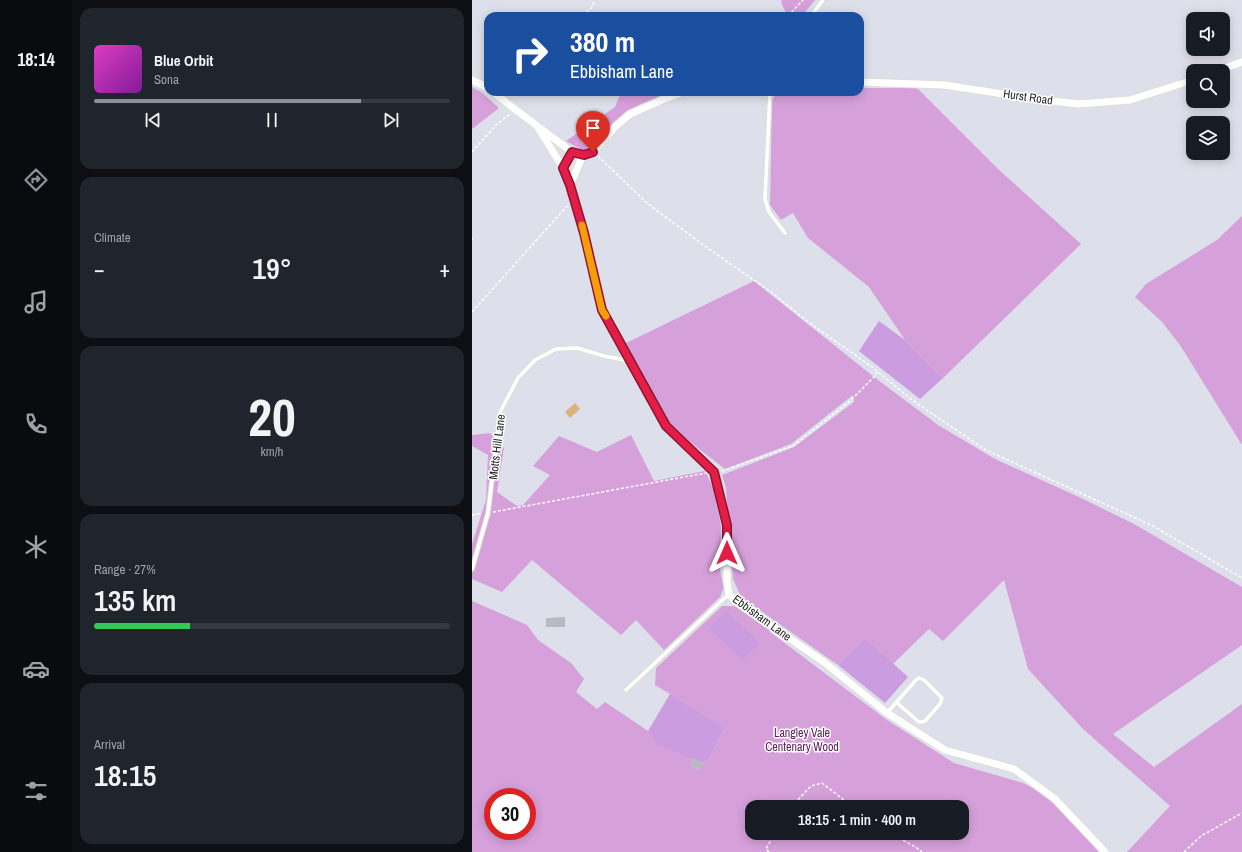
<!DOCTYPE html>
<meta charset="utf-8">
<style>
:root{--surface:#171b24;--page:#20242c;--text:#f1f3f6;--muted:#9ea1a6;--line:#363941;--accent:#8c9099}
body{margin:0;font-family:"Archivo Narrow",sans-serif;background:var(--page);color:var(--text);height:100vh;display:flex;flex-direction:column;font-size:15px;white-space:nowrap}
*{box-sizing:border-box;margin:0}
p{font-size:13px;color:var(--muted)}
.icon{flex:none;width:22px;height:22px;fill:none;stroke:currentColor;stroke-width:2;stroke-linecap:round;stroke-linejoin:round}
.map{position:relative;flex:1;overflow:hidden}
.sheet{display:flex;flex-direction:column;gap:8px;padding:8px;background:#0d0f14;width:400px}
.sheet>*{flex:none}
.guide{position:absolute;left:12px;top:12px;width:380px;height:84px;border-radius:12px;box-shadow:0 2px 10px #0003;background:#1a4fa0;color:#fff;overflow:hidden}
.buttons{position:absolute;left:714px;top:12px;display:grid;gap:8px}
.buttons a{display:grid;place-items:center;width:44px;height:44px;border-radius:8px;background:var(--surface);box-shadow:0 2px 10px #0003;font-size:20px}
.speed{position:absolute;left:12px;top:788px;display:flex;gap:8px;font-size:20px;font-weight:700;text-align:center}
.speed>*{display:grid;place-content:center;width:52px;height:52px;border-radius:50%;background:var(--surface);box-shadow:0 2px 10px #0003;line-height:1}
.speed .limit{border:6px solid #d22;background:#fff;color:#111}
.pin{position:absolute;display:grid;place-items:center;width:34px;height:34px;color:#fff;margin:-41px -17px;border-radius:50% 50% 50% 0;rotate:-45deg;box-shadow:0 0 4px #0007}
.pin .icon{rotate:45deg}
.me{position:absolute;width:44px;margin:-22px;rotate:0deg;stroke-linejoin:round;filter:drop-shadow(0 0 3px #0008)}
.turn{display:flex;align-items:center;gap:14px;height:84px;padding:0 20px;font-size:18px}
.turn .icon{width:52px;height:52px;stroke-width:2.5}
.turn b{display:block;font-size:28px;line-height:34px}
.big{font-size:30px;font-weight:600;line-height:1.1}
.sheet .widget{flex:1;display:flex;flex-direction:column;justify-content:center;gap:6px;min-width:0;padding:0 14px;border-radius:12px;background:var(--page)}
.sheet .dial{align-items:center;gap:0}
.dial b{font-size:52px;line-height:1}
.song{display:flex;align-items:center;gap:12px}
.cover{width:48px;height:48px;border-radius:6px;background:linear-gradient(135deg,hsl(310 70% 55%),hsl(290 70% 35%))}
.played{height:4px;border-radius:2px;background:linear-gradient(90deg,var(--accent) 75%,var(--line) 75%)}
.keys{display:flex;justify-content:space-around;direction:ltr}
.heat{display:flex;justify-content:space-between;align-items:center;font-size:22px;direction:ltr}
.charge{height:6px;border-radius:3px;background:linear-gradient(90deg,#34c759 27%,var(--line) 0)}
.trip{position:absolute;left:273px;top:800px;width:224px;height:40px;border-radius:12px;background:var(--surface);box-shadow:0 2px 10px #0003;font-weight:600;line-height:40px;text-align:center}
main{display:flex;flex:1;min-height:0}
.dock{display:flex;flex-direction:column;width:72px;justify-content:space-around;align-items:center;background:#090b0e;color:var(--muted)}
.dock .icon{width:28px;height:28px}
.dock .on{color:var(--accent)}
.dock b{font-size:18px;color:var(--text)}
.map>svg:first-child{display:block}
.green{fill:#d6a0da;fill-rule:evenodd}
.pitch{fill:#cb9de0}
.water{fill:#dfb17c}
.building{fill:#b8bac2}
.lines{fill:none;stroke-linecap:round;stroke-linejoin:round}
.service-casing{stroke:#dfe0d2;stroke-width:5.5}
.minor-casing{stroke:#dfe0d2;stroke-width:9}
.path{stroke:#fff;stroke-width:1.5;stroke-dasharray:3 2;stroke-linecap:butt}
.service{stroke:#fff;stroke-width:3.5}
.minor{stroke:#fff;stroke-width:7}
.route-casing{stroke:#92132f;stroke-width:10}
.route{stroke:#e11d48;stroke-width:7}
.slow{stroke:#f59e0b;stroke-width:7}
.labels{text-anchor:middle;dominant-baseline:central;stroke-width:3;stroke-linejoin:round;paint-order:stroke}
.street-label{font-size:12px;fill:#292929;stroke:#fff}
.park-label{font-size:12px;fill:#5d225a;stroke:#fff}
</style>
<main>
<nav class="dock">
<b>18:14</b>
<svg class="icon on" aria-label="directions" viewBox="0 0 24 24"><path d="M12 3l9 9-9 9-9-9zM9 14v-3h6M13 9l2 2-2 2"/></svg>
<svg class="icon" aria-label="music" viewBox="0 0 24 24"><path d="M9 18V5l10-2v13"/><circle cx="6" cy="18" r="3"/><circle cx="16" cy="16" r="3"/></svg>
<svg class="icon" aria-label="phone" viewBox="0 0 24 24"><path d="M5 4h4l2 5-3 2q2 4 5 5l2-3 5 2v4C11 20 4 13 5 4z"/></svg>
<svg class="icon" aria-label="climate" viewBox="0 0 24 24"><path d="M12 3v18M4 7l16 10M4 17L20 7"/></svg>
<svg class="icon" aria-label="car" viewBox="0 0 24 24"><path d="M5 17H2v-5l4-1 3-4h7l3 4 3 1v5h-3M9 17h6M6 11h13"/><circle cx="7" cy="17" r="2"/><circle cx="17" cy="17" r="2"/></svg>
<svg class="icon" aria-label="filters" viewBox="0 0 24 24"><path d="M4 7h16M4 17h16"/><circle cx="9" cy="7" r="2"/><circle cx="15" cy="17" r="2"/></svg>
</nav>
<section class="sheet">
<div class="widget">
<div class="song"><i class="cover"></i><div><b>Blue Orbit</b><p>Sona</p></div></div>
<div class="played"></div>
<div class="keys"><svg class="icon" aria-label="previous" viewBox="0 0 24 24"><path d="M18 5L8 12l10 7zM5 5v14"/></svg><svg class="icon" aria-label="pause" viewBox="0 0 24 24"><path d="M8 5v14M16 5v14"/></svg><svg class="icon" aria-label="next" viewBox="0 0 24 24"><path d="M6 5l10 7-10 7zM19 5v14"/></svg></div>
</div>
<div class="widget"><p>Climate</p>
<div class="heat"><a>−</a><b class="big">19°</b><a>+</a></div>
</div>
<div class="widget dial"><b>20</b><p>km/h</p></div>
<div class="widget"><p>Range · 27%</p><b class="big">135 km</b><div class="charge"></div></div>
<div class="widget"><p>Arrival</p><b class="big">18:15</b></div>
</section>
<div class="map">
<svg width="770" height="852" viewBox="0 0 770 852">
<rect width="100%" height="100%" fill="#dddfea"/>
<g class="green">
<path d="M310,0H343L330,16C315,16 315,16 309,2Z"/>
<path d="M0,87L9,92L27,108L0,129Z"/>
<path d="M388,88H445L525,168L609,244L471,378L433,340L397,287L336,238L321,213L309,220L298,205L300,99L307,92H388Z"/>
<path d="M149,92H198L167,105L137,127L112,151L94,141L143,107Z"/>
<path d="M770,216V445L708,345L690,322L663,297L674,284L745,240Z"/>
<path d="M282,281L402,377L466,425L523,459L607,497L662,524L770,587V645L641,734L682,767L770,704V852H655L698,806L611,729L556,669L532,580L471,641L457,629L421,664L393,638L366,665L269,597L261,579L254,488L250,475L322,447L382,402L381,395L319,444L253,469L218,442L197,423L154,343Z"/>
<path d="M18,433L32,448L25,492L45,506L51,505L78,475L61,466L87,436L125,452L159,435L182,481L233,471L241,487L249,525L248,570L252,587L248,597L192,650L164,620L149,635L60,560L30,592L0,579V544L14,500L16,455L0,446V435Z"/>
<path d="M0,601L55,625L66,640L99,663L112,679L104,692L125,709L133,702L176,731L188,746L221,758L218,765L227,770L231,763L238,758L253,727L183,685L184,668L250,606H263L301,627L298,632L415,720L482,763L551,783L582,798L633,852H0ZM21,797H55V831H21ZM280,807H490V833H280Z"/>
</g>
<g class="pitch">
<path d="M407,321L433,340L471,378L448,399L387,351Z"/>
<path d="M254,611L288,643L271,660L237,628Z"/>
<path d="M393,638L436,677L413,703L366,665Z"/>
<path d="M198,694L253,727L238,758L231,763L187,746L176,731Z"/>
</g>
<path class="water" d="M103,403L108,409L98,418L93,412Z"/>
<g class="building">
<path d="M93,617V627H74V618Z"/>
<path d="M221,758L231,763L228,770L218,765Z"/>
</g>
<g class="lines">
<g class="service-casing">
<g id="service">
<path d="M339,16L351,0"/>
<path d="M298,92L293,199L297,212L313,233"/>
<path d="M0,569L16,513L28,412L46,378L63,360L84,349L105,348L132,356L158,361"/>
<path d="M154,690L257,594"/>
<path d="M415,713L444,680L447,678L452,680L470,698L468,704L453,721L450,722H447L424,702"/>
</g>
</g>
<g class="minor-casing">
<g id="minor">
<path d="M745,71L770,62"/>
<path d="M0,80L16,88"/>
<path d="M388,82L472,85L571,100L607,104L658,100L721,80"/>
<path d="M21,92L44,110L100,152L111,155"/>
<path d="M65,126L91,168L98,185L112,233L130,310L194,426L242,471L255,525V581L257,594L263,601L352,662L415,713L473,750L542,769L582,798L633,852"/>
<path d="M111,155L121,152L143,127L158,114L192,99L211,92"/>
<path d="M91,168L100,152"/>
<path d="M98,185L111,155"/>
</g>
</g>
<g class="path">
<path d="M111,16L120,7L123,0"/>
<path d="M316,16L331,0"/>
<path d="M0,152L24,125L38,114"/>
<path d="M126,156L176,204L237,249L299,292L335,321L400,367L440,400L514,450L681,526L770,578"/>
<path d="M0,237V240"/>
<path d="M0,312L96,205"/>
<path d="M250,471L321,446L378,401L402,377L405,372"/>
<path d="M21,512L234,473"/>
<path d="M0,515L10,513"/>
<path d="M319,807L339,786L350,783L381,807"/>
<path d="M418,833L445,848L450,852"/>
<path d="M297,852L294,849L303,833"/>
<path d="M712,852L729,836L770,813"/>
</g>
<use href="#service" class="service"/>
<use href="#minor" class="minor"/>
</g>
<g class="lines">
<g class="route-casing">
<path id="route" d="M121,152L112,155L100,152L91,168L98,185L112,233L130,310L194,426L242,472L255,525V553"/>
</g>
<use href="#route" class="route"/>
<path class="slow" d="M110,225L130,310L134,316"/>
</g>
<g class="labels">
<g class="street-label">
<text transform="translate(556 97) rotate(8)">Hurst Road</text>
<text transform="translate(25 447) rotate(-83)">Motts Hill Lane</text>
<text transform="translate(290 618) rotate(36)">Ebbisham Lane</text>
</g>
<g class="park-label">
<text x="330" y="733">Langley Vale<tspan x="330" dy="14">Centenary Wood</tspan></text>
</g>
</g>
</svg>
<div class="buttons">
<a><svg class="icon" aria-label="sound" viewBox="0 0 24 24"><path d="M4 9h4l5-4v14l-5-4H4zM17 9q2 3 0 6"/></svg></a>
<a><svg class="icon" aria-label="search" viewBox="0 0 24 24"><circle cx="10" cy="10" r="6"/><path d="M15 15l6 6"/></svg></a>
<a><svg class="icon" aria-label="layers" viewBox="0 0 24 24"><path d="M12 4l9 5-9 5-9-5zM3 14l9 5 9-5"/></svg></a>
</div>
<div class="speed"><div class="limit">30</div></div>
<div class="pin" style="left:121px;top:152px;background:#d93025"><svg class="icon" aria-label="arrive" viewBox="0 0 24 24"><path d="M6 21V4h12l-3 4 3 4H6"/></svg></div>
<svg class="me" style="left:255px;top:553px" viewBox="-20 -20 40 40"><path d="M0-17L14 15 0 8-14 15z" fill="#e11d48" stroke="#fff" stroke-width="4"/></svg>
<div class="trip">18:15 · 1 min · 400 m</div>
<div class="guide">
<div class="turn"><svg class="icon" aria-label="right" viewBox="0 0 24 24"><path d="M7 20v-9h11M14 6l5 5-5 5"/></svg><div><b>380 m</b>Ebbisham Lane</div></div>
</div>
</div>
</main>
